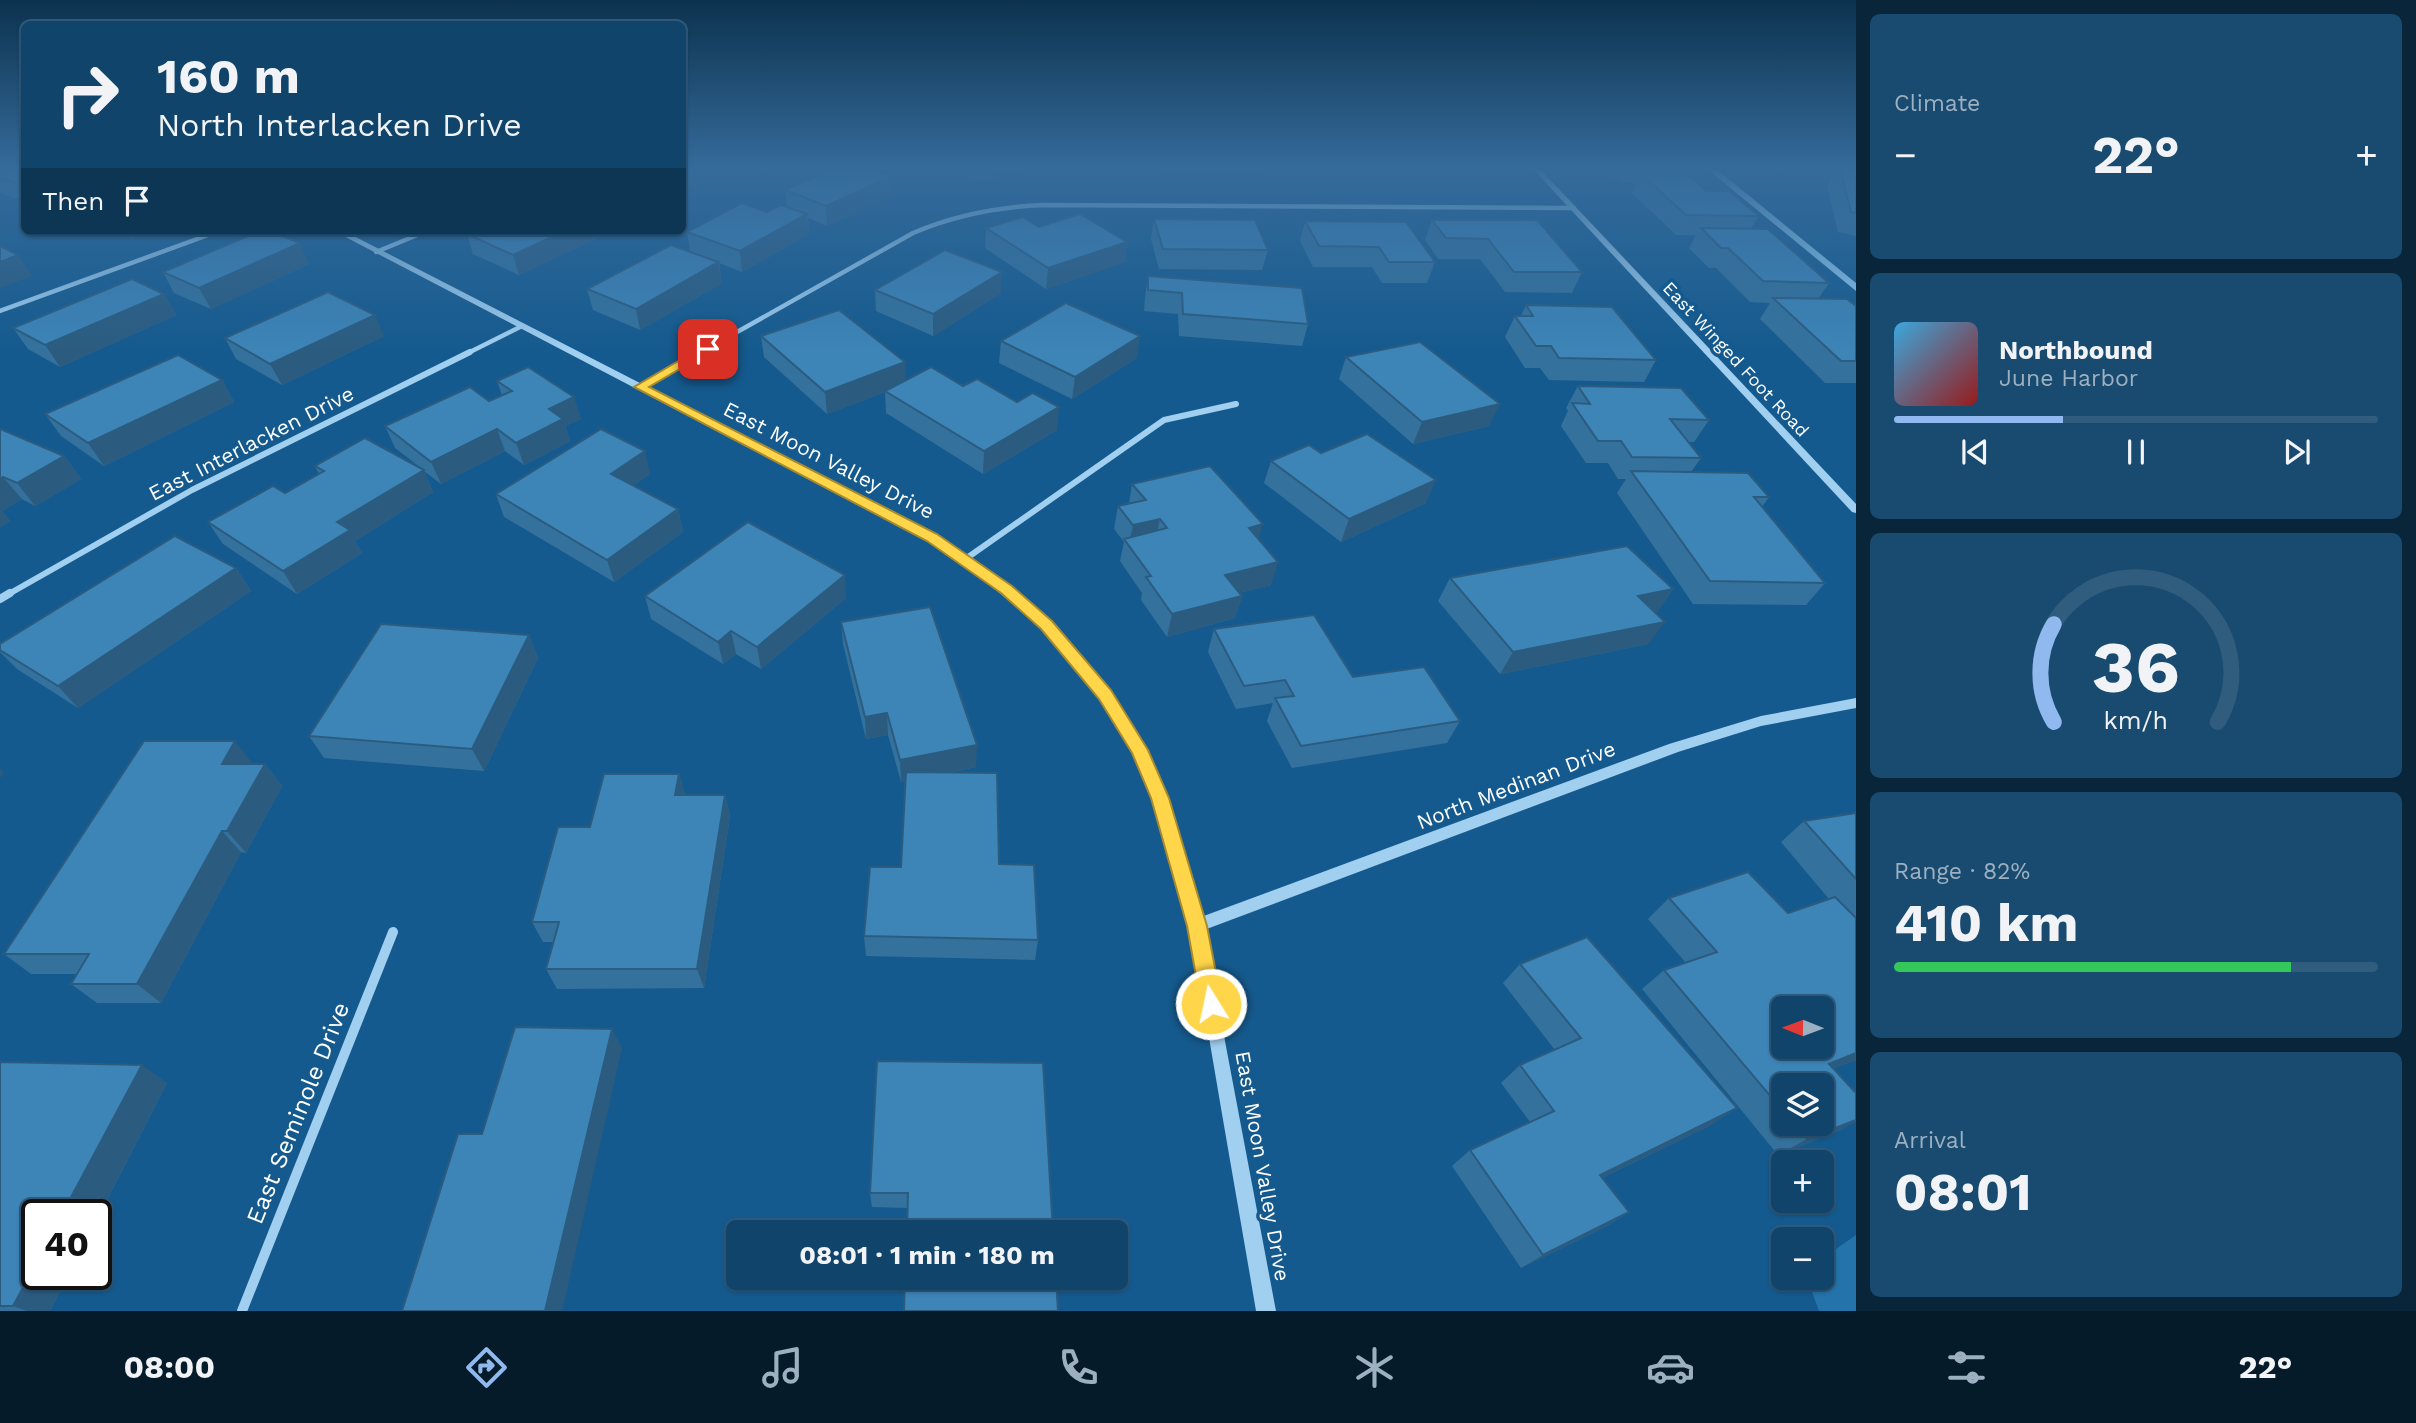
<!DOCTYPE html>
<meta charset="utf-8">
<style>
:root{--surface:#10446a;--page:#194b70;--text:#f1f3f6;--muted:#9cb0c1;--line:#305c7e;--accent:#90b9f0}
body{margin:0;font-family:"Work Sans",sans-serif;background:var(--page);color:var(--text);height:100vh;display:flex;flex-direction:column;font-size:26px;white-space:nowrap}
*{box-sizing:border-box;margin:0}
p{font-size:23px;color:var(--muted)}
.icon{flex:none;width:38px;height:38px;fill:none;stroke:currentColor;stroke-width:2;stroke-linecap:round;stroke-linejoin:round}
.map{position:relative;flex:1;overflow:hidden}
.panel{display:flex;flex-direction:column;gap:14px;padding:14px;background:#09253a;width:560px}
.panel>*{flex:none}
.banner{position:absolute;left:21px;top:21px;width:665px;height:214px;border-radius:10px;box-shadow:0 2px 5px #0004,0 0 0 2px var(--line);background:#10446a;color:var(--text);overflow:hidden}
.needle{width:46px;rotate:271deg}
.controls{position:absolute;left:1771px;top:996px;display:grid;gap:14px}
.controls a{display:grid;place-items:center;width:63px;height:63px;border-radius:10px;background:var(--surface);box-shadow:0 2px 5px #0004,0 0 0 2px var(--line);font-size:35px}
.speed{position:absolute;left:21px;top:1199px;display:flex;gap:14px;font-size:35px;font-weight:700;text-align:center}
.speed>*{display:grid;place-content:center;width:91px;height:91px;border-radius:50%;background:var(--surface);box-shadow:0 2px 5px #0004,0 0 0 2px var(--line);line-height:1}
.speed .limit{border:4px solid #111;border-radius:10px;background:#fff;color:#111}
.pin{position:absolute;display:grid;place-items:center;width:60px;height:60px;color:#fff;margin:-30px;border-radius:14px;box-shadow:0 4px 10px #0006}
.me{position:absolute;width:77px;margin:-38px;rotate:350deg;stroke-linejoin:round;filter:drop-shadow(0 0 5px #0008)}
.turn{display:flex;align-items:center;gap:24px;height:147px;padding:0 21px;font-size:32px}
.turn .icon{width:91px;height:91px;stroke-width:2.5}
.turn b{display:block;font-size:49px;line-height:60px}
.then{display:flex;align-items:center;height:66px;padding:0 21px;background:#0003;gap:14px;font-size:26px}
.big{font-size:52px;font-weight:700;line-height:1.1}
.panel .card{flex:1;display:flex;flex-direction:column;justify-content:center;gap:10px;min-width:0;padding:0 24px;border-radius:10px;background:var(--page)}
.panel .dial{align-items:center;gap:0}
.dial svg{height:182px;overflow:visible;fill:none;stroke:var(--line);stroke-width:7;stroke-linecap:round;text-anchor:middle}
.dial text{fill:var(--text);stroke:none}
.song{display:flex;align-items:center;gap:21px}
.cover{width:84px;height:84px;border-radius:10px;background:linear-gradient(135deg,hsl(200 70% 55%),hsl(0 70% 35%))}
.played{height:7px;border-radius:4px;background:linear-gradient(90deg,var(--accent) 35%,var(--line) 35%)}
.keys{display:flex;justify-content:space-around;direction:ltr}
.heat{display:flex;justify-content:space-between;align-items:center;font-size:38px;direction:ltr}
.charge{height:10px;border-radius:5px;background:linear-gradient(90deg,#34c759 82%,var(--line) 0)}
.trip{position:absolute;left:726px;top:1220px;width:402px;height:70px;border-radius:10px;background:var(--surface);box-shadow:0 2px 5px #0004,0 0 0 2px var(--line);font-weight:700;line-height:70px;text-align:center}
.menu{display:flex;height:112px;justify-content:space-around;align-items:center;background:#061b2a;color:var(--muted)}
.menu .icon{width:49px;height:49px}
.menu .current{color:var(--accent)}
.menu b{font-size:32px;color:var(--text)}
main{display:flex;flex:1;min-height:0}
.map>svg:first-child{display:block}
.green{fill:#2473ab}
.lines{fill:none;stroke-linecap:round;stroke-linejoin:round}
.stream{fill:#92ccf3;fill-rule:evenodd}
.minor-far3{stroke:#a0cff0;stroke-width:4.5}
.minor-far2{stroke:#a0cff0;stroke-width:6}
.minor-far1{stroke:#a0cff0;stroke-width:8}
.minor{stroke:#a0cff0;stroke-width:10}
.tertiary{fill:#a0cff0;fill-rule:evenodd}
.wall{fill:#34729d;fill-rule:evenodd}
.shaded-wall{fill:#2b5c80}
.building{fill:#3d84b7;stroke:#2b5c80;stroke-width:2;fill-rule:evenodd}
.route{fill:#ffd54a;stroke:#a68a30;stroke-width:2}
.labels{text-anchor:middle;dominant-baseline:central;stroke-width:7;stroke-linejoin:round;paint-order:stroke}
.far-street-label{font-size:18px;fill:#fff;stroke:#155a8e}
.street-label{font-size:21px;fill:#fff;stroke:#155a8e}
.near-street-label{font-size:24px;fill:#fff;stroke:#155a8e}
</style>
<main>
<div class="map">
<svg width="1856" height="1311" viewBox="0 0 1856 1311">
<rect width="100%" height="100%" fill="#155a8e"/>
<path class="green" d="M1856,1235V1311H1819L1807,1278H1822V1259Z"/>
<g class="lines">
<path class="stream" d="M1706,168H1715L1856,283V291Z"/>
<g class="minor-far3">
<path d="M376,252L427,231"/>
<path d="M0,311L219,231"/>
<path d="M466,354L522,326"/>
<path d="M698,354L913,233C955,215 997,207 1042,205L1574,208"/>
</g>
<g class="minor-far2">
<path d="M640,387L701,352"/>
<path d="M964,560L1164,420L1236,404"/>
<path d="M7,595L192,490L470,352"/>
</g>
<path class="minor-far1" d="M0,599L10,593"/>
<path class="minor" d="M242,1311L393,932"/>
<g class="tertiary">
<path d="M1532,168H1539L1856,504V513L1852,512Z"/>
<path d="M334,231H344L936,535C984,569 1033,603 1073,646C1143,721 1177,819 1201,917L1669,744L1761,716L1856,698V708L1761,726L1678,752L1204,930L1276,1311H1256C1242,1228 1227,1144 1213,1061C1190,928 1170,784 1084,675C1041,620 984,580 928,541Z"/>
</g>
</g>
<g class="wall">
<path d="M0,168H24V201L0,193Z"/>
<path d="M920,168H1022V170L993,171L992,180H970L969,174L921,175Z"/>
<path d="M1083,168H1123L1122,176L1084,175Z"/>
<path d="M1165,168H1258L1257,172H1166Z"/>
<path d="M1281,168H1376L1373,175L1285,174Z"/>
<path d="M1387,168H1487L1484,175L1392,174Z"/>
<path d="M1606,168H1681L1678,174L1706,191L1759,216L1751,229L1829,283L1818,299L1856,306V383H1825L1760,319L1770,303L1750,302L1716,268H1709L1689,248L1696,235H1676L1632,193L1637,183H1622Z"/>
<path d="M1839,168L1856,170V236L1838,232L1827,186Z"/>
<path d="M892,176V195L827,226L808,218L809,234L742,272L719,263L722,283L640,330L593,310L587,289L690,252L687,232L787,207L785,190Z"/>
<path d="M1154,219L1268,250L1262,270L1159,269L1151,239Z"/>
<path d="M1432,220L1582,272L1572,293L1505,292L1480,259H1438L1425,240Z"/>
<path d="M1305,221L1435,262L1427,283H1382L1372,267H1313L1300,241Z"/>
<path d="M1039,227L1127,242L1125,262L1046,289L985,248L986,228Z"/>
<path d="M92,231H116L101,236Z"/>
<path d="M119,231H154L133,239Z"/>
<path d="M467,234H606L519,275L473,254Z"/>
<path d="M309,264L211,309L174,293L163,272Z"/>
<path d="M1148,276L1308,324L1302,346L1179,336L1178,314L1144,311L1145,297Z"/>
<path d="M875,290L1001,293L933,336L876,311Z"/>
<path d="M164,294L176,315L60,367L28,349L13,328Z"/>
<path d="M1526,305L1656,360L1644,382L1549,380L1540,368H1525L1505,337L1515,316H1521Z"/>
<path d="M384,336L282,385L236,359L225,338Z"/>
<path d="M761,336L905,381L963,386L1057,430L983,474L886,413L885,392L827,414L764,357Z"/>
<path d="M1001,341L1137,358L1072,399L999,363Z"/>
<path d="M1346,357L1489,426L1413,444L1339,379Z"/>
<path d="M222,380L234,402L104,466L61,436L45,414Z"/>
<path d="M497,381L581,419L565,426L570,441L524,465L505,451L441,484L424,471L433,492L355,541L362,553L297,594L223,544L208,522L285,493L319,474L315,466L421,468L395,448L385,426L489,401L502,395Z"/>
<path d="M1578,386L1709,420L1694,442H1688L1701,458L1691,472L1769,497L1762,507L1825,583L1806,605L1693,604L1617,493L1626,479H1618L1608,463H1586L1561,426L1568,411L1566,408Z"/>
<path d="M0,429L64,456L81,479L35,506L22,499L2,511L10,521L0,527Z"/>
<path d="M1271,461L1426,503L1341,542L1264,483Z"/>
<path d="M650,474L633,485L678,509L683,532L614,582L504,517L496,494Z"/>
<path d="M1132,484L1258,539L1271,585L1239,593L1242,596L1235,618L1167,637L1141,600L1142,593L1120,561L1124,542L1114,529L1118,506L1129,504Z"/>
<path d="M236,568L251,591L78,708L17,669L0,652V644Z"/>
<path d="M1450,578L1673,589L1657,612H1655L1648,644L1500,674L1438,601Z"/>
<path d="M645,596L846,598L761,669L736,654L723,664L651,619Z"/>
<path d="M841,622L976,767L948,773L999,864L1038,940L1035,960L866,956L864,936L901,867L905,781L901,782L888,735L866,739L843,644Z"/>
<path d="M1214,629L1353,677L1460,721L1447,743L1292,768L1267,721L1273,703L1236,709L1208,652Z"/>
<path d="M529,635L538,658L484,771L324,758L309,736Z"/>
<path d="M252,764H265L282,786L246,853L241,852L161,1003H97L71,984L78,974H31L4,954Z"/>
<path d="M679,774L685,795H725L730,816L704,988L557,989L546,969L553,942H543L532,922L590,827Z"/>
<path d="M1856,813V1060L1834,1068L1843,1129L1778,1155L1642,989L1664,970L1686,963L1648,919L1669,898L1788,913L1829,899L1781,842L1804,821ZM1783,1085L1822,1124H1783Z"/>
<path d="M1520,964L1711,1125L1602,1178L1629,1212L1605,1227L1521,1268L1452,1166L1470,1150L1530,1122L1501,1083L1520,1065L1555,1050L1503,983Z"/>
<path d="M877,1061L1053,1232L907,1208L872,1207L870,1193Z"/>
<path d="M0,1062L167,1083L50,1311H0Z"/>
</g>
<g class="shaded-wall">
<path d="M694,169L697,188L682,195V174Z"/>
<path d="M892,176V195L827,226L826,206Z"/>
<path d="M807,214L809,234L742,272L740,251Z"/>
<path d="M98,231H116L101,236Z"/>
<path d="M128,231H154L133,239Z"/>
<path d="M565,231H605L606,234L519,275L513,255Z"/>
<path d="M1127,242L1125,262L1046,289L1048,268Z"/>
<path d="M300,243L309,264L211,309L199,288Z"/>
<path d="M18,255L32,276L0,288V262Z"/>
<path d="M718,262L722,283L640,330L636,309Z"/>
<path d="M1002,272L1001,293L933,336V314Z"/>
<path d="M164,294L176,315L60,367L45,345Z"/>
<path d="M375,315L384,336L282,385L270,364Z"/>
<path d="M1140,336L1137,358L1072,399L1075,377Z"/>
<path d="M905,362L906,384L827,414L825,392Z"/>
<path d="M222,380L234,402L104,466L88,443Z"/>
<path d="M574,397L581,419L565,426L570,441L524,465L516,443L549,409Z"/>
<path d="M1500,404L1489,426L1413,444L1422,422Z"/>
<path d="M1059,407L1057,430L983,474L984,451Z"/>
<path d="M497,429L505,451L441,484L431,462Z"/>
<path d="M645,451L650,474L617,496L611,474Z"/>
<path d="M64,456L81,479L35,506L17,483Z"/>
<path d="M424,470L433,492L355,541L362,553L297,594L283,571L337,522Z"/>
<path d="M3,477L22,499L2,511L10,521L0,527V479Z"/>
<path d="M1436,480L1426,503L1341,542L1349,519Z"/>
<path d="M678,509L683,532L614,582L607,560Z"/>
<path d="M1160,519L1155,541L1129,545L1133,525Z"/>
<path d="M1263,524L1256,547L1249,528Z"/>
<path d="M1278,562L1271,585L1219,598L1225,575Z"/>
<path d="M236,568L251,591L78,708L58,686Z"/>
<path d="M845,575L846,598L761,669L757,647Z"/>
<path d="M1673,589L1657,612L1622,618L1638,596Z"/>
<path d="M1242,596L1235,618L1167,637L1172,614Z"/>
<path d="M1665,622L1648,644L1500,674L1513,652Z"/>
<path d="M731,631L736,654L723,664L718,642Z"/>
<path d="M529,635L538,658L484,771L472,749Z"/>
<path d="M887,713L888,735L866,739L865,717Z"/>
<path d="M235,741L252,763L222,764Z"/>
<path d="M977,745L976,767L901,782L900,760Z"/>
<path d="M265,764L282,786L246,853L227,831Z"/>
<path d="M0,769L4,773L0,778Z"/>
<path d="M679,774L685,795H675Z"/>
<path d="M725,795L730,816L704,988L697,969Z"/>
<path d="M222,831L241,852L161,1003L137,984Z"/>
<path d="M612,1029L622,1048L562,1311H545Z"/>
<path d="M1856,1053V1060L1801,1081L1829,1064Z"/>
<path d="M142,1065L167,1083L96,1221V1214H62Z"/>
<path d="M1737,1108L1711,1125L1577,1190L1600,1175Z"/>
<path d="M1856,1120V1122L1843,1129L1778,1155L1807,1139Z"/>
<path d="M1629,1212L1605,1227L1521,1268L1543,1255Z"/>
<path d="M37,1262V1274H69L50,1311H27L13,1306Z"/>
</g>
<g class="building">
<path d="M0,168H24V185L0,178Z"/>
<path d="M682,168H691L694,169L682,174Z"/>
<path d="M836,168H870L892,176L826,206L785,190Z"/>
<path d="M1840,168L1856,170V213L1851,212Z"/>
<path d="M1641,174H1687L1706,191H1729L1759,216L1686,215Z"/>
<path d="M742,203L767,212L781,205L807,214L740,251L687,232Z"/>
<path d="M1080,214L1127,242L1048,268L986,228L1023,217L1039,227Z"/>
<path d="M1154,219L1255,220L1268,250L1163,249Z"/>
<path d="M1432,220H1537L1582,272H1514L1488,239L1446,238Z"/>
<path d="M1305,221L1406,222L1435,262H1389L1379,247L1319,246Z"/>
<path d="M1701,228L1768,229L1829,283L1763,281L1728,248H1721Z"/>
<path d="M260,231H269L300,243L199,288L163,272Z"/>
<path d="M474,231H565L513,255L467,234Z"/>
<path d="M671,245L718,262L636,309L587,289Z"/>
<path d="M0,246L18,255L0,262Z"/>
<path d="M945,250L1002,272L933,314L875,290Z"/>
<path d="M1148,276L1302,288L1308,324L1183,314L1182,293L1148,290Z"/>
<path d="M132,279L164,294L45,345L13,328Z"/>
<path d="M328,292L375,315L270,364L225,338Z"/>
<path d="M1773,298L1847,299L1856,306V361H1841Z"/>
<path d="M1066,303L1140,336L1075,377L1001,341Z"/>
<path d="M1526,305L1612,307L1656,360L1559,358L1551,346H1536L1515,316H1533Z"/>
<path d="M839,310L905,362L825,392L761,336Z"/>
<path d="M1420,342L1500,404L1422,422L1346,357Z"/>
<path d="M178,355L222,380L88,443L45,414Z"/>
<path d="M528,367L574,397L549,409L563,419L516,443L497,429L431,462L385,426L470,387L489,401L512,391L497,381Z"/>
<path d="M931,367L963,386L977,379L1017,402L1033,393L1059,407L984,451L885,391Z"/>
<path d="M1578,386L1681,388L1709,420L1670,419L1701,458L1632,457L1621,441H1598L1572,403L1590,404Z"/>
<path d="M0,429L64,456L17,483L3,477L0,479Z"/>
<path d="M601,429L645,451L611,474L678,509L607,560L496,494Z"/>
<path d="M1367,434L1436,480L1349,519L1271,461L1309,445L1321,453Z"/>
<path d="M365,438L424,470L337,522L350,530L283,571L208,522L273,486L285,493L324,471L315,466Z"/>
<path d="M1210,466L1263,524L1249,528L1278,562L1225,575L1242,596L1172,614L1146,577L1151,576L1124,539L1167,528L1160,519L1133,525L1118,506L1146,500L1132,484Z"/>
<path d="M1631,471L1748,473L1769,497H1754L1825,583L1710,581Z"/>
<path d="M748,522L845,575L757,647L731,631L718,642L645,596Z"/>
<path d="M175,536L236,568L58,686L0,650V644Z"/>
<path d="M1627,546L1673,589L1638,596L1665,622L1513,652L1450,578Z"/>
<path d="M930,607L977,745L900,760L887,713L865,717L841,622Z"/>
<path d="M1314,615L1353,677L1424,667L1460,721L1301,746L1275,698L1294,696L1285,680L1244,686L1214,629Z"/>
<path d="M381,624L529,635L472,749L309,736Z"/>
<path d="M144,741H235L222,764H265L227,831H222L137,984H71L89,954H4Z"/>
<path d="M906,772L997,773L999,864L1034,865L1038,940L864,936L870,867H901Z"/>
<path d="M604,774H679L675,795H725L697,969H546L559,922H532L558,827H590Z"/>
<path d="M1856,813V879L1804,821Z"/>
<path d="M1748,872L1788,913L1835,897L1856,918V1053L1829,1064L1856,1093V1120L1807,1139L1794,1124H1822V1085H1783V1111L1664,970L1717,952L1669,898ZM1783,1008H1822V1046H1783Z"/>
<path d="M1587,937L1737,1108L1600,1175L1629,1212L1543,1255L1470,1150L1554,1111L1520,1065L1581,1038L1520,964Z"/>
<path d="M515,1027L612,1029L545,1311H402L458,1134H482Z"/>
<path d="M877,1061L1043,1063L1053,1232H907L908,1193H870Z"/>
<path d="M0,1062L142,1065L62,1214H37V1262L13,1306H0Z"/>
<path d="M905,1278H1056L1058,1311H904Z"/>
</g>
<linearGradient id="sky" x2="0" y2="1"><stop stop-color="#0c324e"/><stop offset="0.48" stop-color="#356b9b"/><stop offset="1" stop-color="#356b9b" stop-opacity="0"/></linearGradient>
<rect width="1856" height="351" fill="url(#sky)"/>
<path class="route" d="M704,346L714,349L649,387L937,534L1012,586L1052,621L1111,690L1148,750L1169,798L1207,926L1222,1004L1219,1011L1211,1014L1204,1011L1201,1004L1187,926L1151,798L1132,753L1099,699L1041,629L1001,593L927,541L634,387Z"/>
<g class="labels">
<g class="far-street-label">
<text transform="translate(1736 359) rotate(47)">East Winged Foot Road</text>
</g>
<g class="street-label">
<text transform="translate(251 443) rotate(-27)">East Interlacken Drive</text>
<text transform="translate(829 460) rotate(27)">East Moon Valley Drive</text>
<text transform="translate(1516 785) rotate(-21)">North Medinan Drive</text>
<text transform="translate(1263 1166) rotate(80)">East Moon Valley Drive</text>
</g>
<g class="near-street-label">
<text transform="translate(298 1113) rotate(-68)">East Seminole Drive</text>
</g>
</g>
</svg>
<div class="controls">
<a><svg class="needle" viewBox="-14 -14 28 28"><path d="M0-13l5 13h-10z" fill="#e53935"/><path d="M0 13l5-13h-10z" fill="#9cb0c1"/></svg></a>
<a><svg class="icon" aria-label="layers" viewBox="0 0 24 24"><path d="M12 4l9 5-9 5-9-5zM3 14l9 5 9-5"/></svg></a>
<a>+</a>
<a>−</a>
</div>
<div class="speed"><div class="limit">40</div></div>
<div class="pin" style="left:708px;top:349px;background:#d93025"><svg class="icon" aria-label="arrive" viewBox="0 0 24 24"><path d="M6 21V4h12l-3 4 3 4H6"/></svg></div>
<svg class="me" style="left:1211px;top:1004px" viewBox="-20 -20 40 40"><circle r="17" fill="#ffd54a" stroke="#fff" stroke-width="3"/><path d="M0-11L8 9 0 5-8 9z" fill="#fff"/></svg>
<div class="trip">08:01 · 1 min · 180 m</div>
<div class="banner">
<div class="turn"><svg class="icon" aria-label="right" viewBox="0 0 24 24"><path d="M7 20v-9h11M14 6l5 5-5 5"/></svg><div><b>160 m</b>North Interlacken Drive</div></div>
<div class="then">Then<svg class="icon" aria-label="arrive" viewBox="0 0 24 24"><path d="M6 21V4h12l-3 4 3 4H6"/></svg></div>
</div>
</div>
<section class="panel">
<div class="card"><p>Climate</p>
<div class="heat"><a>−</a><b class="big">22°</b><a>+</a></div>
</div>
<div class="card">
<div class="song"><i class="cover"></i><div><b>Northbound</b><p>June Harbor</p></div></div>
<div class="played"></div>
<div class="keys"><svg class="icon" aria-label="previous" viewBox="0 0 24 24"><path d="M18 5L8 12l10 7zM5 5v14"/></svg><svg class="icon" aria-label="pause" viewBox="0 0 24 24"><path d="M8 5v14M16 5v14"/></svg><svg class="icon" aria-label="next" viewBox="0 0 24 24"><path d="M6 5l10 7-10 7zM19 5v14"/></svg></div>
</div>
<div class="card dial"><svg viewBox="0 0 100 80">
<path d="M14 69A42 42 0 1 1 86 69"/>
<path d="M14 69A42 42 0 0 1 14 26" stroke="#90b9f0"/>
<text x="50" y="56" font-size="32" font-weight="700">36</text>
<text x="50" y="72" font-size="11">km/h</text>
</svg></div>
<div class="card"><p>Range · 82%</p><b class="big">410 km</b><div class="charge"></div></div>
<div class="card"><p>Arrival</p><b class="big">08:01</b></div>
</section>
</main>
<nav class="menu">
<b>08:00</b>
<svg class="icon current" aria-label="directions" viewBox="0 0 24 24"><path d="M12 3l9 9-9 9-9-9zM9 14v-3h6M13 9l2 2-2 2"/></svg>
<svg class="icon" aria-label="music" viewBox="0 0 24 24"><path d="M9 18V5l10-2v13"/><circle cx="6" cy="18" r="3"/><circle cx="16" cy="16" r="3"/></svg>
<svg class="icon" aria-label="phone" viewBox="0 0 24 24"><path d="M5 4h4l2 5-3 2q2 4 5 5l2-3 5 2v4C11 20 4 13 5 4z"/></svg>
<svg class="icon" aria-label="climate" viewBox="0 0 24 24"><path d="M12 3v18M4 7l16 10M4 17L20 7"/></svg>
<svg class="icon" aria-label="car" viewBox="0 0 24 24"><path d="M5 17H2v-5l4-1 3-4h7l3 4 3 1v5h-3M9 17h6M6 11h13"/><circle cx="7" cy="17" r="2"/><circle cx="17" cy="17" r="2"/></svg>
<svg class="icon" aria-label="filters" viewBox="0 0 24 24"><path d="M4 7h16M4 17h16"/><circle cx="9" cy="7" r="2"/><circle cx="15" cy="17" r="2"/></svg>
<b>22°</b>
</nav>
